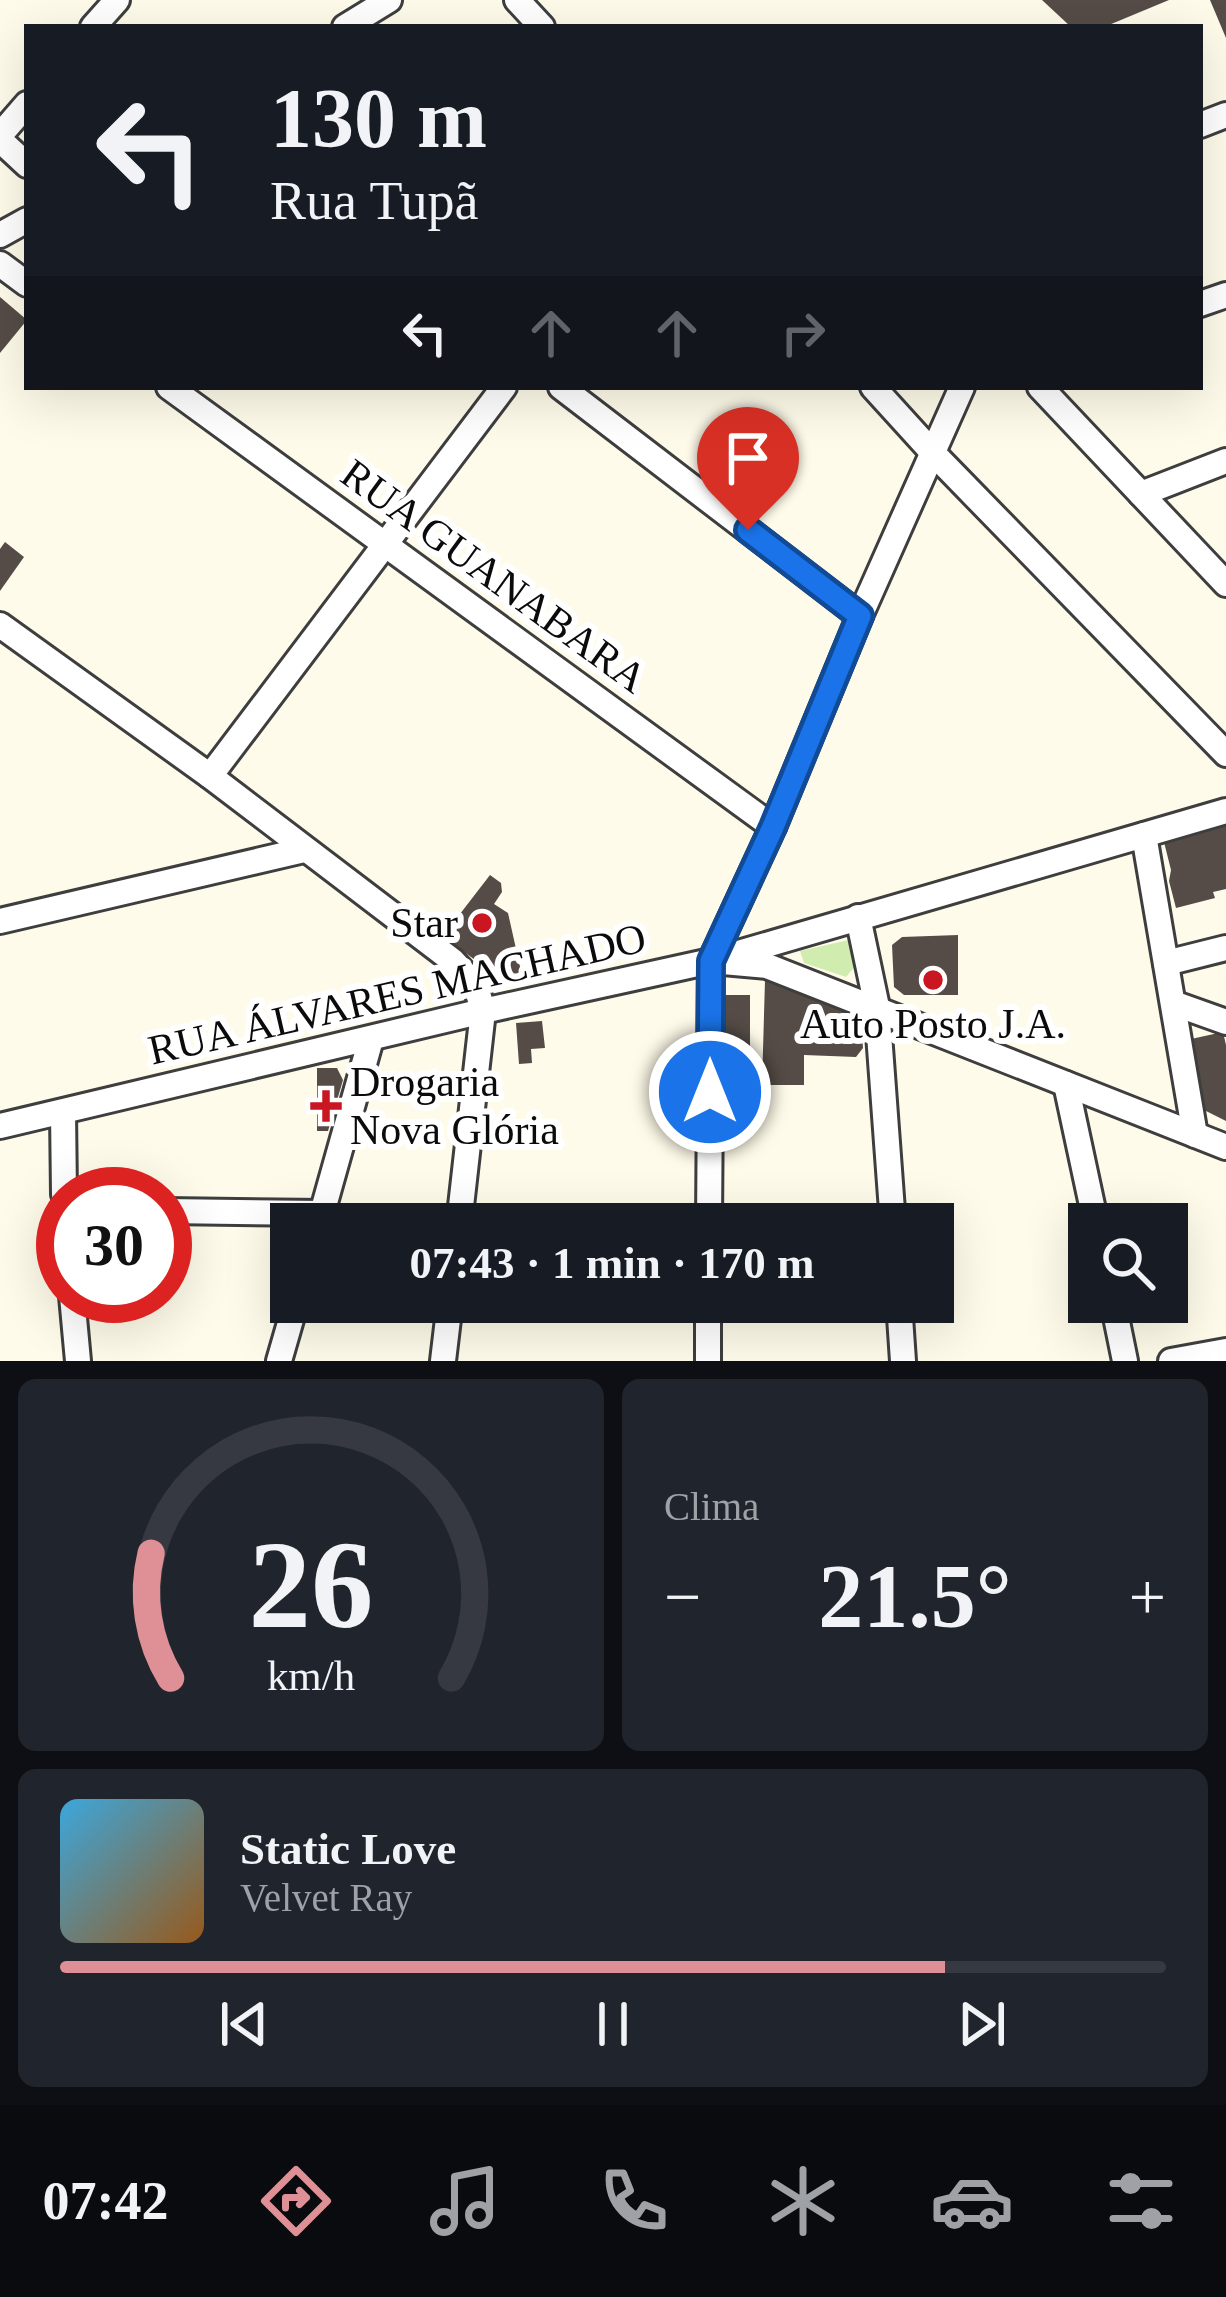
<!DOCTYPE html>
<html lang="pt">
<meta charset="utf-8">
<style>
:root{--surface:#171b24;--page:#20242c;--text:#f1f3f6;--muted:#9ea1a6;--line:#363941;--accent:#df9096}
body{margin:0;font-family:Georgia,serif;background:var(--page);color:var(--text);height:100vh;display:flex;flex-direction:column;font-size:45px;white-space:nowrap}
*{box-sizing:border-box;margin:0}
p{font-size:39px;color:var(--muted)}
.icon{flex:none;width:66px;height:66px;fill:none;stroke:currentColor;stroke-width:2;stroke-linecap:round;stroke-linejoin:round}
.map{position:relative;height:1361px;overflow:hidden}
.panel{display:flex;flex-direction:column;gap:18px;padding:18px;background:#0d0f14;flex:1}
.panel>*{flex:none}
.guide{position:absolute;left:24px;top:24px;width:1179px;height:366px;border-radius:0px;box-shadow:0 12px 48px #0002;background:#171b24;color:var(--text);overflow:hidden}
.buttons{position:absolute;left:1068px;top:1203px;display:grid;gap:24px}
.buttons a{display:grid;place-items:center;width:120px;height:120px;border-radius:0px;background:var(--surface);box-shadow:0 12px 48px #0002;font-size:60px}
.speed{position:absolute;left:36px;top:1167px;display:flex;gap:24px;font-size:60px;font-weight:700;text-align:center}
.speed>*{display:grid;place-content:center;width:156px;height:156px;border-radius:50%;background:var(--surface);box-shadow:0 12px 48px #0002;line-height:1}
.speed .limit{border:18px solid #d22;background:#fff;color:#111}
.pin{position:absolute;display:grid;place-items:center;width:102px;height:102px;color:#fff;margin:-123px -51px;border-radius:50% 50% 50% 0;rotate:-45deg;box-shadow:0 0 12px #0007}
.pin .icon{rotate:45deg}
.me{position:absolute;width:132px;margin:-66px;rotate:0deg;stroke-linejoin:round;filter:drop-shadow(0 0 9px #0008)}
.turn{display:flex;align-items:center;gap:42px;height:252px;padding:0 48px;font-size:54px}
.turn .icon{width:156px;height:156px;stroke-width:2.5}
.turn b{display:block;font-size:84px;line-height:102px}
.lanes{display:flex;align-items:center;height:114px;padding:0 48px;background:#0003;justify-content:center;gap:60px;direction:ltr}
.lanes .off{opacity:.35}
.big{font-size:90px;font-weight:700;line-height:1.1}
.panel .card{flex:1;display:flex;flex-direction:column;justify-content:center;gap:18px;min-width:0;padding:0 42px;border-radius:18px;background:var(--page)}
.panel .dial{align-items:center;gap:0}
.dial svg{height:312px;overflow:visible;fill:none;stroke:var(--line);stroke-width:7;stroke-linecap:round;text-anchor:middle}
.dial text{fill:var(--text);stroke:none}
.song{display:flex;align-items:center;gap:36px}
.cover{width:144px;height:144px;border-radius:18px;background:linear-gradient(135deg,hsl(200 70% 55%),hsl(30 70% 35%))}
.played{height:12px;border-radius:6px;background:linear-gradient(90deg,var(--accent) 80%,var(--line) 80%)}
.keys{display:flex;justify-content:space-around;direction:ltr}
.heat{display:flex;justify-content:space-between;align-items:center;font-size:66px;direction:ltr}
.panel .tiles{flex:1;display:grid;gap:18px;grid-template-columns:1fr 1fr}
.card:last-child{grid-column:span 2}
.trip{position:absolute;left:270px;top:1203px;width:684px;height:120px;border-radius:0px;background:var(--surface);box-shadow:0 12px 48px #0002;font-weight:700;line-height:120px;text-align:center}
.tab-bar{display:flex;height:192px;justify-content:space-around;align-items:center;background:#090b0e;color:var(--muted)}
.tab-bar .icon{width:84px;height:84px}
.tab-bar .selected{color:var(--accent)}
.tab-bar b{font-size:54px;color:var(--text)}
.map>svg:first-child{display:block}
.green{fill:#d0edaf}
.building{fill:#554c47}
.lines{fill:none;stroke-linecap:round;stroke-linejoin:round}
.minor-casing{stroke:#3e3e3e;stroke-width:30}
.minor{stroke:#fff;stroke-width:24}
.route-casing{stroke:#114b97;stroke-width:30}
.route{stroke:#1a73e8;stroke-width:21}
.poi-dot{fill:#c91620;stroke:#fff;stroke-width:4.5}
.labels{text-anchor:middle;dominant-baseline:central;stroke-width:12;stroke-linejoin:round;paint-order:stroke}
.street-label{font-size:42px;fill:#0b0b0b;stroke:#fff}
.poi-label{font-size:42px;fill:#0b0b0b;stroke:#fff;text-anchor:end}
</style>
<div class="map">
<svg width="1226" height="1361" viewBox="0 0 1226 1361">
<rect width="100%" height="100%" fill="#fffbea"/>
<path class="green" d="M853,939L856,965L846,977L804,963L800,951Z"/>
<g class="building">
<path d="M1042,0H1169L1104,27H1071Z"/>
<path d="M1210,0H1226V38Z"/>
<path d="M0,297L27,320L0,353Z"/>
<path d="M5,542L24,557L0,591V549Z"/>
<path d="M1226,822V889L1213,892L1215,898L1176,908L1169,881L1171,870L1163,838Z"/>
<path d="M490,875L501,883L502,892L494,904L508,913L523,980L509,983L499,978L443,936Z"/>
<path d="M958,935V995H904L894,987L892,945L902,937Z"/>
<path d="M765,980L853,1009L861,1024L863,1048L856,1057L804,1055V1085H762Z"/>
<rect x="716" y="995" width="34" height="61"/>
<path d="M542,1021L545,1048L531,1049L532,1063L519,1064L516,1023Z"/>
<path d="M1223,1032L1226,1045V1121L1192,1104L1182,1041Z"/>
<path d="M317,1068H337L343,1080L328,1131H317Z"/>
</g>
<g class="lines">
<g class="minor-casing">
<g id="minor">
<path d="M517,0L542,27"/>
<path d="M93,27L117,0"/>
<path d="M345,27L389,0"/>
<path d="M1200,125L1226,115"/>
<path d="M0,135L27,104"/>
<path d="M0,140L27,165"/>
<path d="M0,235L27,220"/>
<path d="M0,264L27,284"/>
<path d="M1200,304L1226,295"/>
<path d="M169,387L773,827"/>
<path d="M561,387L860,616"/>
<path d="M873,387L933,453L1226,754"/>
<path d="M1040,387L1226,584"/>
<path d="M1141,494L1226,461"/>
<path d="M0,625L210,776L453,961L476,986L483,1011L459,1224"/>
<path d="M210,776L504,387"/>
<path d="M1144,835L1195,1135"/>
<path d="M858,917L877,1007L893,1224"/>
<path d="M0,921L304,850"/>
<path d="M723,962L767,966L1226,1147"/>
<path d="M1166,963L1226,948"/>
<path d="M1173,1003L1226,1022"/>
<path d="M1066,1084L1096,1224"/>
<path d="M63,1112L64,1194"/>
<path d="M0,1126L483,1011L711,961L1226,811"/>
<path d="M165,1211L322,1213"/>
<path d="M319,1224L371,1039"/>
<path d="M709,1224L711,961L773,827L860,616L962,387"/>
<path d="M72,1296L78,1361"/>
<path d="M899,1302L903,1361"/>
<path d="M1113,1302L1125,1361"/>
<path d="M279,1361L296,1302"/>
<path d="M443,1361L450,1302"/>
<path d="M708,1361V1302"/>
<path d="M1171,1361L1226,1351"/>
</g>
</g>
<use href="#minor" class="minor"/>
</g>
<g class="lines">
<g class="route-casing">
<path id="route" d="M710,1092L711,961L773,827L860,616L748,530"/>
</g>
<use href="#route" class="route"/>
</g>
<g class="poi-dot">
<circle cx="482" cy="923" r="12"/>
<circle cx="933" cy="980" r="12"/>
<path d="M320 1088h12v12h12v12h-12v12h-12v-12h-12v-12h12z"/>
</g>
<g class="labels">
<g class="street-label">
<text transform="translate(494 576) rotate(36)">RUA GUANABARA</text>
<text transform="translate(397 994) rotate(-13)">RUA ÁLVARES MACHADO</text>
</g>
<g class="poi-label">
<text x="458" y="923">Star</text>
<text x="933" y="1024" text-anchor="middle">Auto Posto J.A.</text>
<text x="350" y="1082" text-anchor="start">Drogaria<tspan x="350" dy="48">Nova Glória</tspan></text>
</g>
</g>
</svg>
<div class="buttons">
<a><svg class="icon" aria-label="search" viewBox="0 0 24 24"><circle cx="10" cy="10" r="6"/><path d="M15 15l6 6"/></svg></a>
</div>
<div class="speed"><div class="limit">30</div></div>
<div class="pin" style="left:748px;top:530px;background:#d93025"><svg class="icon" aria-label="arrive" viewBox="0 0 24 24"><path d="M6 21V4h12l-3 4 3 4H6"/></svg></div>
<svg class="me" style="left:710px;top:1092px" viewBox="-20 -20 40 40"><circle r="17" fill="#1a73e8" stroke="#fff" stroke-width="3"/><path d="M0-11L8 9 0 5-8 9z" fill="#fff"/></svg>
<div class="trip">07:43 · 1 min · 170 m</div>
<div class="guide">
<div class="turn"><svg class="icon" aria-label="left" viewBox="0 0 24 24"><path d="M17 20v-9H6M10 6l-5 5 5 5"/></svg><div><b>130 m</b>Rua Tupã</div></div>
<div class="lanes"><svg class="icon" aria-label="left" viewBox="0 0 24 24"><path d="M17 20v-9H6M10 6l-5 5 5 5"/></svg><svg class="icon off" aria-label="ahead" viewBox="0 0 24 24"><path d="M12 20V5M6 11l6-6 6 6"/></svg><svg class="icon off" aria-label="ahead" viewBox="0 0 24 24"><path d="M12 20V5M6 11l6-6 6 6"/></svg><svg class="icon off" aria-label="right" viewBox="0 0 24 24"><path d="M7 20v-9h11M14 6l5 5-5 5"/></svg></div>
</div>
</div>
<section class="panel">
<div class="tiles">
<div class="card dial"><svg viewBox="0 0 100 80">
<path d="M14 69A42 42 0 1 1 86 69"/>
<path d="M14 69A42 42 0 0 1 9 37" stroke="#df9096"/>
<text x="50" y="56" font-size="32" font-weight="700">26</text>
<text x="50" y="72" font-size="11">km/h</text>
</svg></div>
<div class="card"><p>Clima</p>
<div class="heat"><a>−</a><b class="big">21.5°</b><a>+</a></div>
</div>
<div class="card">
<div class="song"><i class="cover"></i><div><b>Static Love</b><p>Velvet Ray</p></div></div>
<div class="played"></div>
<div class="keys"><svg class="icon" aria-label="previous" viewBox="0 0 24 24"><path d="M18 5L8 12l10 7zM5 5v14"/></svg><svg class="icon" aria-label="pause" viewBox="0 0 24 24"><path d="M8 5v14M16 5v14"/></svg><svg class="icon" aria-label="next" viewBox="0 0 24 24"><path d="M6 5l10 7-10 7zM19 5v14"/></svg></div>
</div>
</div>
</section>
<nav class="tab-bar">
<b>07:42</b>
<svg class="icon selected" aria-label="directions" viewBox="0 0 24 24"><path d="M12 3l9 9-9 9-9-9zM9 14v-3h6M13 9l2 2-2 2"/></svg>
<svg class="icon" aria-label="music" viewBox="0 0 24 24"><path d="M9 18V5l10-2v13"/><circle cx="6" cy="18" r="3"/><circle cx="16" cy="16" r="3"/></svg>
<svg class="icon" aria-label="phone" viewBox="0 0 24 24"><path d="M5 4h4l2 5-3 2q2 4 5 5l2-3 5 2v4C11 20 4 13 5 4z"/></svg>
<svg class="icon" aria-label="climate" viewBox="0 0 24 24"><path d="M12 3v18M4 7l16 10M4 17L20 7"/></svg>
<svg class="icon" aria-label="car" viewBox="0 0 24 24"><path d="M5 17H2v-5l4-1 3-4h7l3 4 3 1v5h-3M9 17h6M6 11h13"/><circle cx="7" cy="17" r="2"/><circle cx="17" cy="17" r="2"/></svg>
<svg class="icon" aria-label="filters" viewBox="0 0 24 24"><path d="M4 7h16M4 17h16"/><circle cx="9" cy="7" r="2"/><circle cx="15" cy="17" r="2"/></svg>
</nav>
